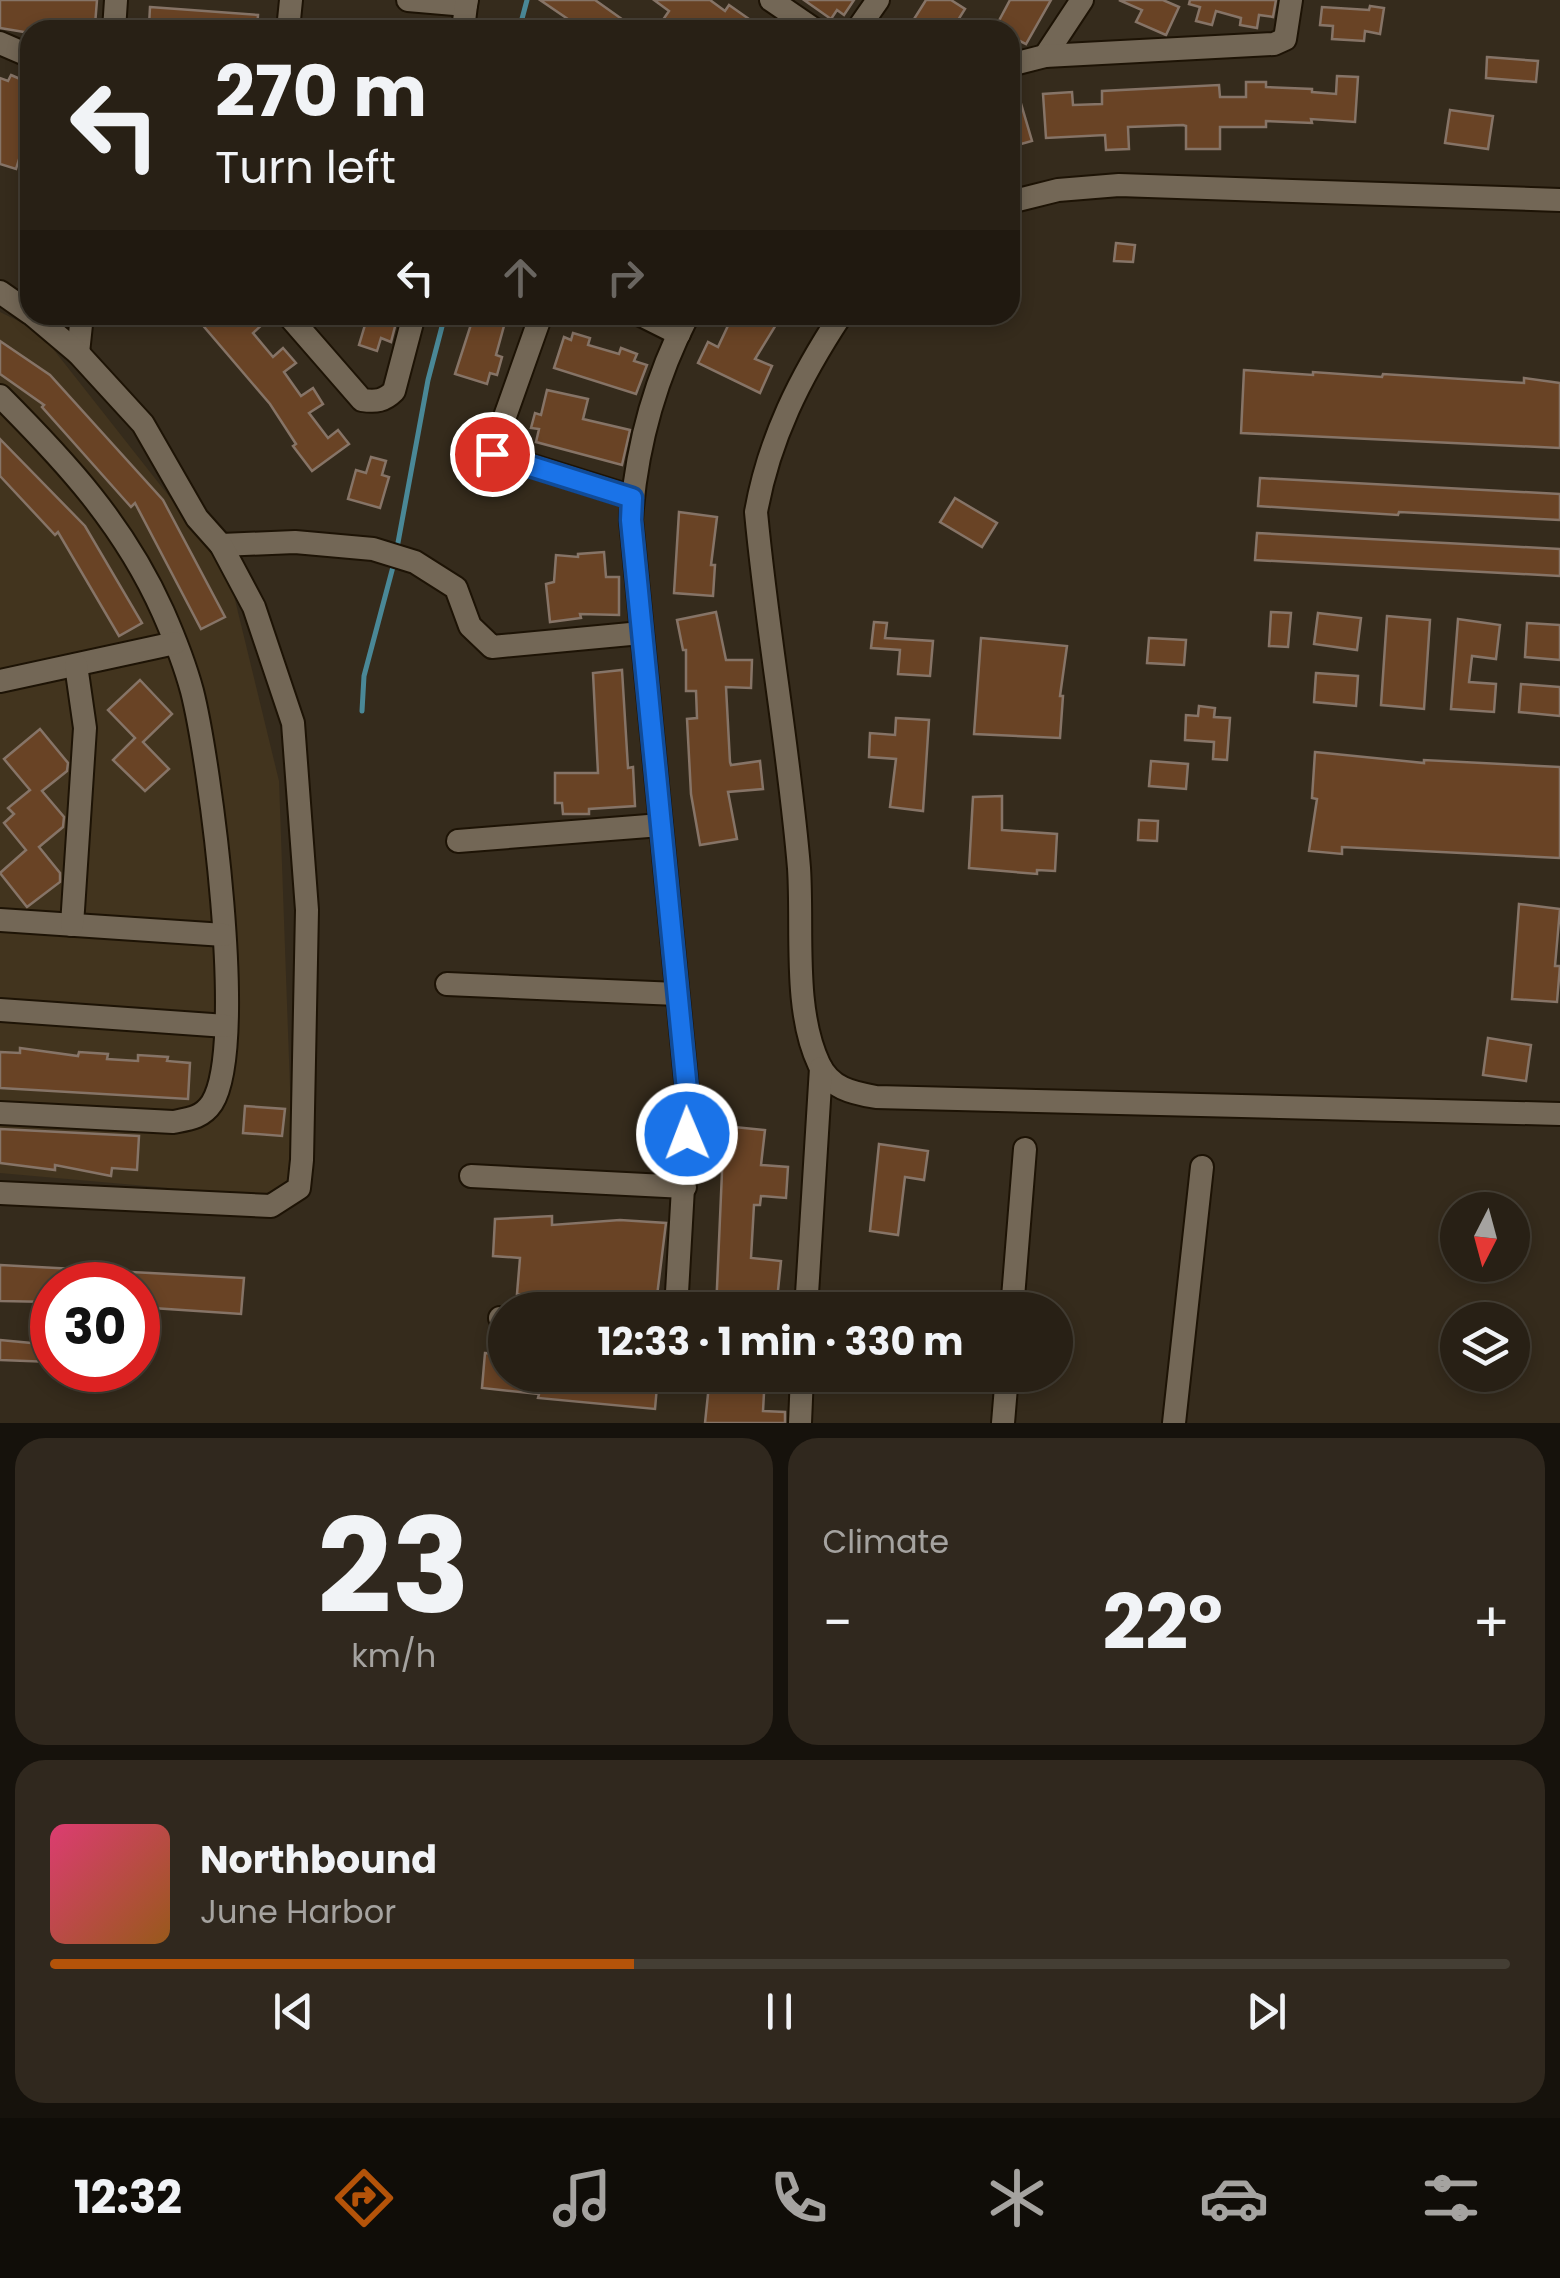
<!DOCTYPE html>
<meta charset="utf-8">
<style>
:root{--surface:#282015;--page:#30281e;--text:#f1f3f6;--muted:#a5a3a0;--line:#443e34;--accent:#b45309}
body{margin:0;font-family:Poppins,sans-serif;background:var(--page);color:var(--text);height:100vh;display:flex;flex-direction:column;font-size:38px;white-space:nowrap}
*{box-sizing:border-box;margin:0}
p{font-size:32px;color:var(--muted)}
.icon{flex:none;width:55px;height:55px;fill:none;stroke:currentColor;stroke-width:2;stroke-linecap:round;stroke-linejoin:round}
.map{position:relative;height:1423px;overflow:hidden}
.details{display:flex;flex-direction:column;gap:15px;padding:15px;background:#16120c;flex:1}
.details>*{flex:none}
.banner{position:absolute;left:20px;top:20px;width:1000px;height:305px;border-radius:30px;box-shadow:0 5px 15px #0003,0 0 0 2px var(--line);background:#282015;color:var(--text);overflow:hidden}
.needle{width:65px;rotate:186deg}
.fabs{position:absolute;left:1440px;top:1192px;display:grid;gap:20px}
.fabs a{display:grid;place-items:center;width:90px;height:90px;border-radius:50%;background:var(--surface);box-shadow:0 5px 15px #0003,0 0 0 2px var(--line);font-size:50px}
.speed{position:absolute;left:30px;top:1262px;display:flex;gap:20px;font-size:50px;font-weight:700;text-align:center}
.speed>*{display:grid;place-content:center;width:130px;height:130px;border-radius:50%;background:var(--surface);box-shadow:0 5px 15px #0003,0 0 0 2px var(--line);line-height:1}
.speed .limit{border:15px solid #d22;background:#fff;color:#111}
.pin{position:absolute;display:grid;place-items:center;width:85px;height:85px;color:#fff;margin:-42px;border:5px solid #fff;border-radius:50%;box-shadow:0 2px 10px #0007}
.me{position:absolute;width:110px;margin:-55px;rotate:359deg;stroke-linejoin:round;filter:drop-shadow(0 0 8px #0008)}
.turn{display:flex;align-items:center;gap:35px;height:210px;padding:0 30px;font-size:45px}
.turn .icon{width:130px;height:130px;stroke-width:2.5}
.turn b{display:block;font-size:70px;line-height:85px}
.lanes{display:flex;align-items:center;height:95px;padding:0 30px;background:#0003;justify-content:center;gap:50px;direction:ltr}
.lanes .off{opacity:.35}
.big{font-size:75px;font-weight:700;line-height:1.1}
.details .card{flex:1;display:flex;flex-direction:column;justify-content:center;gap:15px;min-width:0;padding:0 35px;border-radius:30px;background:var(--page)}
.details .dial{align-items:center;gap:0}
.dial b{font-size:130px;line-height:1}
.song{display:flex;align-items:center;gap:30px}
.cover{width:120px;height:120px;border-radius:15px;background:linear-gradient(135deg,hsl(340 70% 55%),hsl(30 70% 35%))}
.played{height:10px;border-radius:5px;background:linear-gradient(90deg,var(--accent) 40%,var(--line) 40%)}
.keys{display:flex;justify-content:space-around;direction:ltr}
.heat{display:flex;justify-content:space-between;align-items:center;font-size:55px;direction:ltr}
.details .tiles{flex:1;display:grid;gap:15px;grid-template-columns:1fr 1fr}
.card:last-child{grid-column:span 2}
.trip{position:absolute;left:488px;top:1292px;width:585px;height:100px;border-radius:50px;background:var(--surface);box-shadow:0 5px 15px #0003,0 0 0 2px var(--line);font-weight:700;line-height:100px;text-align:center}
.menu{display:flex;height:160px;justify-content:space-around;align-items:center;background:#100d08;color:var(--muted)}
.menu .icon{width:70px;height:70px}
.menu .current{color:var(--accent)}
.menu b{font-size:45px;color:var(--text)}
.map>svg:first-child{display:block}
.built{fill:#42341e}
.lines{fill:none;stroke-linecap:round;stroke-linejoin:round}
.stream{stroke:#4a8897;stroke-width:5}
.building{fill:#694325;stroke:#867467;stroke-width:2.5}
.minor-casing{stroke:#1d1305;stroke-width:26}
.minor{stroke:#736756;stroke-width:22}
.route-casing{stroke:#114b97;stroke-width:25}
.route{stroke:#1a73e8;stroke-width:18}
</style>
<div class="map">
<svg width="1560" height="1423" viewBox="0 0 1560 1423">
<rect width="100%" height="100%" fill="#352b1c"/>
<path class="built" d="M0,312L39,331L228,571L279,781L294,1199L0,1173Z"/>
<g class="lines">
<g class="stream">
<path d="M519,30L527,0"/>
<path d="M397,548L428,380L445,315"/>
<path d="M362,711L364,676L394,563"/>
</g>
</g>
<g class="building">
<path d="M0,0H97L95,25L51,21L50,30H30V33L0,28Z"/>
<path d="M540,0H595L626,22L620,30H584Z"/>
<path d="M654,0H710L725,11L729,5L749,19L741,30H656L669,11Z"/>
<path d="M804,0H854L844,15L837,10L831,19Z"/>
<path d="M926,0H951L965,9L958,20L974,30H932L914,19Z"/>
<path d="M1010,0H1051L1026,44L1010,36V30H994Z"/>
<path d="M1119,0H1163L1179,7L1166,35L1136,22L1142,10Z"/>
<path d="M1190,0H1276L1273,17L1259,15L1257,28L1240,25L1241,18L1216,11L1212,25L1196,21L1200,7L1189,4Z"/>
<path d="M1370,6L1384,8L1380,34L1365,31L1364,41L1332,39L1333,26L1320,25L1322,7L1369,10Z"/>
<path d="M150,7L258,15L257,30H162V27L149,26Z"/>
<path d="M1487,57L1538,61L1536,82L1486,78Z"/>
<path d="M11,75L27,82L23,91L30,94V123L16,169L0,164V78L8,81Z"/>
<path d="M1337,76L1358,77L1355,122L1311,119L1312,123L1266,121V127H1220V149H1186V126L1183,125L1128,127L1129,149L1106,150L1105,135L1046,138L1043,94L1072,92L1073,105L1102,104V91L1219,85L1220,97H1246V82H1266V87L1312,89V92L1336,94Z"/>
<path d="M1010,80H1014L1032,141L1010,147Z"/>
<path d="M1450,110L1493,116L1488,149L1445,143Z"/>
<path d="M1116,243L1135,245L1133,262L1114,261Z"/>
<path d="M194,315H256L264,323L253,333L273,357L283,348L296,363L284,372L301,396L313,388L323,404L309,413L328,438L338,430L349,444L312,471L293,446L296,444L270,404Z"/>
<path d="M368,315H398L391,342L381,338L377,351L359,345Z"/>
<path d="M474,315H507L496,355L502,357L497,375L490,373L487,384L455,374Z"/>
<path d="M733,315H782L755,359L772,366L760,393L698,363L708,342L718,347Z"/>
<path d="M573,333L590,338L588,345L619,354L621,348L637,354L634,361L647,365L636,394L554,368L564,337L571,340Z"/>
<path d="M0,341L50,375L163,500L225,617L201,629L135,503L131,507L42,407L44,405L0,374Z"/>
<path d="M1244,370L1313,375V372L1382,377L1383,374L1524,383V378L1560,383V448L1241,433Z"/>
<path d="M547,390L588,399L583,419L630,430L622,465L536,442L539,429L531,428L535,413L541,415Z"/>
<path d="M0,439L85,526L142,623L119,636L58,532L55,535L0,476Z"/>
<path d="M371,457L386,461L382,475L389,477L380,508L348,499L356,470L366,473Z"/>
<path d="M1260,478L1560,494V520L1399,512L1398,515L1258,506Z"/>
<path d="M955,498L997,523L982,547L940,522Z"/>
<path d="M679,512L717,517L711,565H715L713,596L674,593Z"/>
<path d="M1257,533L1560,549V576L1255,560Z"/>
<path d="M604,552L606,577H619V615L580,614L581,618L550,622L546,584L554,582L556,555L578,557V554Z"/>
<path d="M716,612L726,660H752L751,688L726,687L730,762L731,765L760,761L763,789L728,792L737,839L700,845L691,794L687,719L697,718L696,691H686V650H683L677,620Z"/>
<path d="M1271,612L1291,613L1288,647L1269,646Z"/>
<path d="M1318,613L1361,618L1357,650L1314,644Z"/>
<path d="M1387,616L1430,620L1424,709L1381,705Z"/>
<path d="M1458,619L1500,625L1496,659L1472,656L1469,682L1496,684L1494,712L1451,709Z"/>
<path d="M874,622L887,623L885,638L933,641L930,676L898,674L900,650L871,648Z"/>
<path d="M1527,623L1560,625V660L1525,657Z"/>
<path d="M981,638L1067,646L1060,696H1063L1060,738L974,734Z"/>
<path d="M1149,638L1186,640L1184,665L1147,663Z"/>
<path d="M622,670L628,768L633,767L635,806L589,809V814H563L562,803H555V773H598L593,673Z"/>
<path d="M1316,673L1358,676L1356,706L1314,702Z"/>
<path d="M140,680L172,714L143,742L169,769L145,791L113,760L135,738L108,710Z"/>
<path d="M1521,684L1560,687V716L1519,712Z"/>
<path d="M1199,706L1215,708L1214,717L1230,718L1227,760L1213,759L1214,742L1185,740L1186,715L1198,716Z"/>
<path d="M896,718L929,720L923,811L890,807L896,759L869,757L870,733L895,735Z"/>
<path d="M40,729L68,763L67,771L42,791L64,817L63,827L39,847L60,873V882L27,907L0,873L26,850L4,823L14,814L8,808L30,790L4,759Z"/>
<path d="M1315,752L1424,763V760L1560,767V858L1342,847V854L1309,851L1317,799L1312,798Z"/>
<path d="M1151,761L1188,764L1186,789L1149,786Z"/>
<path d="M1002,796V830L1057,834L1055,871L1037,870V874L969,868L973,797Z"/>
<path d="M1139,820L1158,821L1157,841L1138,840Z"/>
<path d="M1519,904L1560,909L1555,966H1560L1557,1002L1512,999Z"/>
<path d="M1488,1038L1531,1045L1526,1081L1483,1075Z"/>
<path d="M20,1048L78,1056L79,1052L108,1054L107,1059L138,1061V1055L168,1057L167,1061L190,1063L188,1099L0,1088V1052L20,1053Z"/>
<path d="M245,1106L285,1109L282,1136L243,1133Z"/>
<path d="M724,1126L765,1130L761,1165L788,1167L786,1198L761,1196L760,1205H754L751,1258L781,1261L776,1310H716Z"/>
<path d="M0,1129L139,1136L137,1170L112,1168L111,1176L55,1165V1170L0,1163Z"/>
<path d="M879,1144L928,1151L924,1180L905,1177L898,1235L870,1231Z"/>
<path d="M552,1216V1225L620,1220L666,1223L656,1304H645V1310H621V1304L573,1298L572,1304L525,1305L526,1295L517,1294L520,1258L493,1256L495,1219Z"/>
<path d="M0,1265L244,1278L241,1314L138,1307V1285H52V1302L0,1301Z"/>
<path d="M0,1340L52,1345V1362L0,1360Z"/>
<path d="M485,1353L505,1355V1375H658L655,1409L538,1398L539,1394L482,1388Z"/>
<path d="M710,1375H765L763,1411L785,1412V1423H705Z"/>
</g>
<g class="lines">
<g class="minor-casing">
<g id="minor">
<path d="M408,0L466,5L467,0"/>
<path d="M771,0L815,30"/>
<path d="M114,30L116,0"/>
<path d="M288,30L291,0"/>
<path d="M463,30L466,5"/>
<path d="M857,30L878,0"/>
<path d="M0,43L30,56"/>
<path d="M1045,56L1082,0"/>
<path d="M1010,65L1045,56L1274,44L1285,39L1291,0"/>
<path d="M1010,202L1058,190L1119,185L1560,200"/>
<path d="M0,292L30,313"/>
<path d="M288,315L362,400C376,402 384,401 394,391L414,315"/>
<path d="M541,315L492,453L632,497"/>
<path d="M641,315L679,334"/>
<path d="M841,315C800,377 769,439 756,512C767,631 789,749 799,868C803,929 793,1009 819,1064C830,1088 852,1093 876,1097L1560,1114"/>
<path d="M78,353L82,315"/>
<path d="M0,396C67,463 124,525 163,612C174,637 185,665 192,691C210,762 248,1046 212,1103C202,1118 189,1119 173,1122L0,1113"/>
<path d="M221,545L295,542L373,549L415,562L456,588L470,626L492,647L641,633"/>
<path d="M0,681L175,643"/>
<path d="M458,841L661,825"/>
<path d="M0,920L224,935"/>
<path d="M72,925L85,728L76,665"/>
<path d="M447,984L677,994"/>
<path d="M0,1010L226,1026"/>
<path d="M471,1176L685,1187"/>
<path d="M0,1193L271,1206L299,1188L302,1160L307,910L293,723L254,607L221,545L197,518L143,424L78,353L33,315"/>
<path d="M676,1310L688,1100L631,520C636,448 655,379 688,315"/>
<path d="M806,1310L821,1068"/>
<path d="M1012,1310L1025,1149"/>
<path d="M500,1318H505"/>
<path d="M800,1423L802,1375"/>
<path d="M1003,1423L1007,1375"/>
<path d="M1174,1423L1202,1167"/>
</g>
</g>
<use href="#minor" class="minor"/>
</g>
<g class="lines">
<g class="route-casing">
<path id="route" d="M492,454L632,498L631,520L688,1100L687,1134"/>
</g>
<use href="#route" class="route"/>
</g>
</svg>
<div class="fabs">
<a><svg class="needle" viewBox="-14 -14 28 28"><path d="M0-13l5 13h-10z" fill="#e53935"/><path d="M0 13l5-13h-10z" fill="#a5a3a0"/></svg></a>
<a><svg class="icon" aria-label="layers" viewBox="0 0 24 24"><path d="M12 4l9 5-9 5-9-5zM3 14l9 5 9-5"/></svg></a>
</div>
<div class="speed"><div class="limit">30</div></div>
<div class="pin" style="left:492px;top:454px;background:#d93025"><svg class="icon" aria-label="arrive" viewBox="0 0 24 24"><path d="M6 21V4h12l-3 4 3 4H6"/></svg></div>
<svg class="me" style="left:687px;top:1134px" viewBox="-20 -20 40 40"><circle r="17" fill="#1a73e8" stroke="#fff" stroke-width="3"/><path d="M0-11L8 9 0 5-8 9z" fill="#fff"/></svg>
<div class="trip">12:33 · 1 min · 330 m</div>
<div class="banner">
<div class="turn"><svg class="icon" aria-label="left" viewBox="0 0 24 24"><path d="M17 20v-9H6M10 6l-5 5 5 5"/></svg><div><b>270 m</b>Turn left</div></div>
<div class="lanes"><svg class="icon" aria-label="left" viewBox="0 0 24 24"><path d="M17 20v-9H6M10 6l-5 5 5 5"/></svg><svg class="icon off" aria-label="ahead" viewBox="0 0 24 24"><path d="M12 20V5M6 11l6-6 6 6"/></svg><svg class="icon off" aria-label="right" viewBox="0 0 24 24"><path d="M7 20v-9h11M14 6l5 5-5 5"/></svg></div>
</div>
</div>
<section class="details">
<div class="tiles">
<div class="card dial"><b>23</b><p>km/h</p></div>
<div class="card"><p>Climate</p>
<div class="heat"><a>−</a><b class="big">22°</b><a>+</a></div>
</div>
<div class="card">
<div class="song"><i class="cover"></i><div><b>Northbound</b><p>June Harbor</p></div></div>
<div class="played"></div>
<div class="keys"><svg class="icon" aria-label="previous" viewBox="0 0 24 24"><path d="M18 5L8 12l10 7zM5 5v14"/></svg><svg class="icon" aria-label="pause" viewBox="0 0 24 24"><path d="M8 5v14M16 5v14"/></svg><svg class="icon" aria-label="next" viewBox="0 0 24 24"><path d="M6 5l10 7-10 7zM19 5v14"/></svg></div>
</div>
</div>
</section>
<nav class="menu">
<b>12:32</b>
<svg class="icon current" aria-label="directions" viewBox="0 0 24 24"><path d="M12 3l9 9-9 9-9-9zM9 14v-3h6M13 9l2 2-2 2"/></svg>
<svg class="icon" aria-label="music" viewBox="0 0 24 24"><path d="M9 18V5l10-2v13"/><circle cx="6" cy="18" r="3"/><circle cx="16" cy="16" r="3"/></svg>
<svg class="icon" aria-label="phone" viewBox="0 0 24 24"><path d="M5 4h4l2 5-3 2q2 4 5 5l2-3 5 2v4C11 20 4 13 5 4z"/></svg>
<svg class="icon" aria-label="climate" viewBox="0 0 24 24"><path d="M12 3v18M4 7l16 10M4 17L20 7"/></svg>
<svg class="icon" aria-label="car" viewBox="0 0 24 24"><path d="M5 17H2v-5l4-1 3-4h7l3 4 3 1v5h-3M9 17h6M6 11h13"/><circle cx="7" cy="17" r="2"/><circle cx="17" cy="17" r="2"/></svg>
<svg class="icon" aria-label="filters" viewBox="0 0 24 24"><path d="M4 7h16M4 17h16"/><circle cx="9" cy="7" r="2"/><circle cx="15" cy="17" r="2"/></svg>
</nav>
